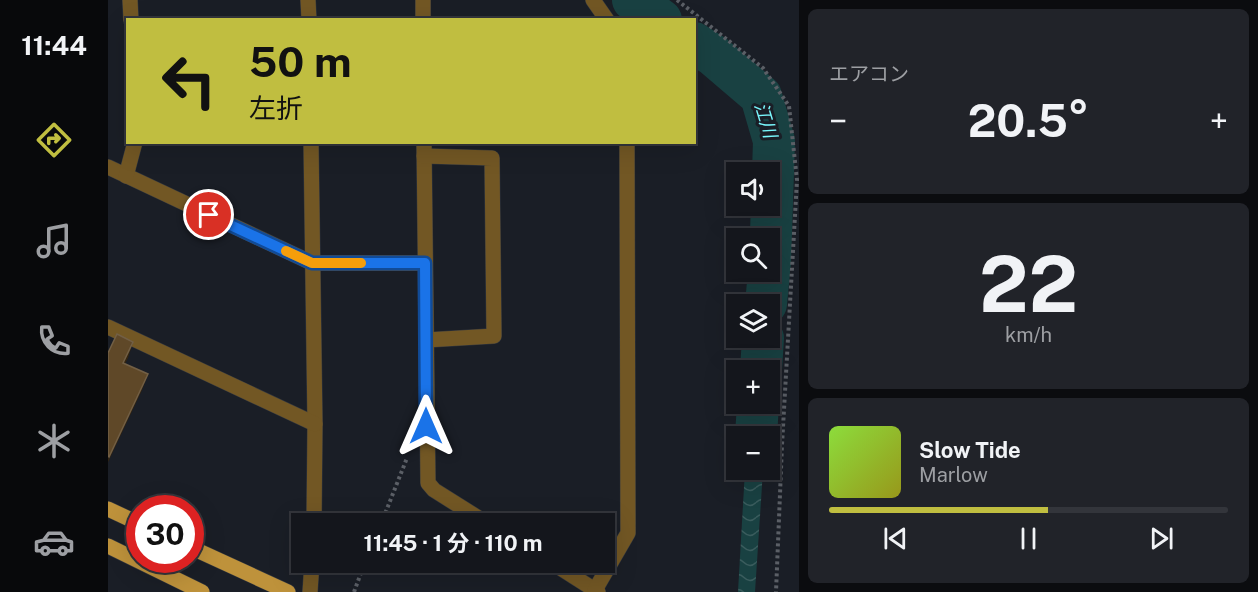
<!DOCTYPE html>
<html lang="ja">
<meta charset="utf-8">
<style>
:root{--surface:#14161c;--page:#212329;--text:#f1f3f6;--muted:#9d9fa3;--line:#33353b;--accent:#c0be40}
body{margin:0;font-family:"Public Sans","Noto Sans JP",sans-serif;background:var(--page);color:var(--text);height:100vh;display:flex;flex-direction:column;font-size:22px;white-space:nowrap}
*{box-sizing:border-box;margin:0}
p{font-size:20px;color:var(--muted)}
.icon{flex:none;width:33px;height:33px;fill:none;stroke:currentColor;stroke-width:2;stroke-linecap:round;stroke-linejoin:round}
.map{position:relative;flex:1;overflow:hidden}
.sheet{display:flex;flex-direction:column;gap:9px;padding:9px;background:#0b0c0f;width:459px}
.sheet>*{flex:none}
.banner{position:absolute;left:18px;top:18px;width:570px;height:126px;border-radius:0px;box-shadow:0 6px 24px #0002,0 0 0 2px var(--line);background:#c0be40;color:#111;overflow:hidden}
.controls{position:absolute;left:618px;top:162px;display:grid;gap:12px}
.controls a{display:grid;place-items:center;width:54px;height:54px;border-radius:0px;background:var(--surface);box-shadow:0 6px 24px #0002,0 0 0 2px var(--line);font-size:30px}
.speed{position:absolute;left:18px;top:495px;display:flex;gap:12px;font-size:30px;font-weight:700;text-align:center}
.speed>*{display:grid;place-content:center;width:78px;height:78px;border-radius:50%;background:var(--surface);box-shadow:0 6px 24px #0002,0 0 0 2px var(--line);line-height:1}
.speed .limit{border:9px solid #d22;background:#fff;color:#111}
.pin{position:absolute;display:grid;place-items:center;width:51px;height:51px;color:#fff;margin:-26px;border:3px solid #fff;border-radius:50%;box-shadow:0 2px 6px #0007}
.me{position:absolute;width:66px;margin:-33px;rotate:0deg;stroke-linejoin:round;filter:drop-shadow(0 0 4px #0008)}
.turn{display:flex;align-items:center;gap:21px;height:126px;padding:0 24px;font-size:27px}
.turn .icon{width:78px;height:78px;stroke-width:2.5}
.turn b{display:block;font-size:42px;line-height:51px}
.big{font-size:45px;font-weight:700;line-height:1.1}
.sheet .tile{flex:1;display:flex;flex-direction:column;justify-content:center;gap:9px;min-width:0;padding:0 21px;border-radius:9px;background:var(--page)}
.sheet .dial{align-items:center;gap:0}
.dial b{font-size:78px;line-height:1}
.song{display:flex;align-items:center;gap:18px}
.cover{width:72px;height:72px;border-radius:9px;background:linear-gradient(135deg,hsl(90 70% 55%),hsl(60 70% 35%))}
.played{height:6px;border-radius:3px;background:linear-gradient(90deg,var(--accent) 55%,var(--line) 55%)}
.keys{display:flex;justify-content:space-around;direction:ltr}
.heat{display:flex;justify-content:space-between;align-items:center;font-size:33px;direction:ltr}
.trip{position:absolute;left:183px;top:513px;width:324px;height:60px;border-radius:0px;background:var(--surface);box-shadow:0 6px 24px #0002,0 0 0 2px var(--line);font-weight:700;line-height:60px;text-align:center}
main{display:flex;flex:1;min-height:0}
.tabs{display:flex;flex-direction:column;width:108px;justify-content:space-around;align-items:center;background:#08090b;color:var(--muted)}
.tabs .icon{width:42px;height:42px}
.tabs .selected{color:var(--accent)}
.tabs b{font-size:27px;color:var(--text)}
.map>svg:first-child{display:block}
.water{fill:url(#water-waves)}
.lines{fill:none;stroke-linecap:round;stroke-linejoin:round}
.river{stroke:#194142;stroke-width:42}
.minor-casing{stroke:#353940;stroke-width:16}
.major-casing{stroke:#353940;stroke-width:16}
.path{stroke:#5b5f66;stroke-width:4;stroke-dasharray:3 3;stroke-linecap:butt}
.minor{stroke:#725724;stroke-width:15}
.major{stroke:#be923b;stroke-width:15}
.shaded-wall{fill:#342510}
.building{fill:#5f4828;stroke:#725f45;stroke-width:1.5}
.route-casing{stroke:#114b97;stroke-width:15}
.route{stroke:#1a73e8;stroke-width:10}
.slow{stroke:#f59e0b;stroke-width:10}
.labels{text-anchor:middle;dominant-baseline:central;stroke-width:6;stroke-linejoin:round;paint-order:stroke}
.water-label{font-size:18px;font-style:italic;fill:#79f8fd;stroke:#1a1e26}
</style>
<main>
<nav class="tabs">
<b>11:44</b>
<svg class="icon selected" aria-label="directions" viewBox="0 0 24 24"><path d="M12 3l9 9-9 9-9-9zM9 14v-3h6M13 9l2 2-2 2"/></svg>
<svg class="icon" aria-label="music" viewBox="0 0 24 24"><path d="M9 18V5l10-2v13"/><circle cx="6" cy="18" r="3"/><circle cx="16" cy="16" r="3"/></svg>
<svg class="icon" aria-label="phone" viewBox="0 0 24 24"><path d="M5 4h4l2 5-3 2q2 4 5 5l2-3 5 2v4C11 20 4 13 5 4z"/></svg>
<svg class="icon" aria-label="climate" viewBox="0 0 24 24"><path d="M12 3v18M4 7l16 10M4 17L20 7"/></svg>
<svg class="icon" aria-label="car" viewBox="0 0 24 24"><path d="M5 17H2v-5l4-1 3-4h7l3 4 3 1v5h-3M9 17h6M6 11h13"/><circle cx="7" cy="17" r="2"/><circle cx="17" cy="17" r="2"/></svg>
</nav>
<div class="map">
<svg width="691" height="592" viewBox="0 0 691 592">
<defs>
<pattern id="water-waves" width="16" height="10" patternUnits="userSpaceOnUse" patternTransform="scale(1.5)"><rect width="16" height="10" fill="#194142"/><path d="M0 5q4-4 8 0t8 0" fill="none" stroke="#3a5c5d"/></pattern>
</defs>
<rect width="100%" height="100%" fill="#1a1e26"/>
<g class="water">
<path d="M641,409L658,413L657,436H639Z"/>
<path d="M637,470H655L647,592H630Z"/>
</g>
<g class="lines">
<g class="river">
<path d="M525,0L553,20"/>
<path d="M586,43L605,55L653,96L666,141L662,264"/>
<path d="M658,304L661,272"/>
<path d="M653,370L655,338"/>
<path d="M648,436L650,404"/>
</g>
<g class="minor-casing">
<g id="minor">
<path d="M22,0L23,20"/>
<path d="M200,0L201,20"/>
<path d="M315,0V20"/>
<path d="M485,0L499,20"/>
<path d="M203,142L207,424L206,524"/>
<path d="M316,142L320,483L326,490L380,524"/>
<path d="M316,156L384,158L386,336L318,340"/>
<path d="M0,167L204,263H317"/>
<path d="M18,176L27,142"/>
<path d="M0,327L207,424"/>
<path d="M443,562L490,592"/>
<path d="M487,590L520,533L519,142"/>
<path d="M202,592L204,562"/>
</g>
</g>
<g class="major-casing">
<g id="major">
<path d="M0,509L32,524"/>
<path d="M0,546L94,592"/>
<path d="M82,547L180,592"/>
</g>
</g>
<g class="path">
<path d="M569,0L655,68L681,106L689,180L674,445L668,592"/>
<path d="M273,524L299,458"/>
<path d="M246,592L257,562"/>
</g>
<use href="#minor" class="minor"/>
<use href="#major" class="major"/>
</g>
<g class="shaded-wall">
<path d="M25,342L20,358L9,379L15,363Z"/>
<path d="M40,374L34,390L0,462V459Z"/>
</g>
<path class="building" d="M9,334L25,342L15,363L40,374L1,457L0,456V353Z"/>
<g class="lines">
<g class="route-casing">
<path id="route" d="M101,215L204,263H317L318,426"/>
</g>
<use href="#route" class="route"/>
<path class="slow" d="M178,251L204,263H253"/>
</g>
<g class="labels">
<g class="water-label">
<text transform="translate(658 120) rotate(73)">江川</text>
</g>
</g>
</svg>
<div class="controls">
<a><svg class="icon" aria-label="sound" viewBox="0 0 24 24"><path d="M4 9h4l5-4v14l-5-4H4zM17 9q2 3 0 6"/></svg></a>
<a><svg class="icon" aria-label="search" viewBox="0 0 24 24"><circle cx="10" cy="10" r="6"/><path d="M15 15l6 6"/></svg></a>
<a><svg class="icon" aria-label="layers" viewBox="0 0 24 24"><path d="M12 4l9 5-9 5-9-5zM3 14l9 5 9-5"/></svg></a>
<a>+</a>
<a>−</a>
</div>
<div class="speed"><div class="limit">30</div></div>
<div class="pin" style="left:101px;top:215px;background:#d93025"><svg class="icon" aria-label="arrive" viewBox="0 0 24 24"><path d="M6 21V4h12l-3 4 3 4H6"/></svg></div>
<svg class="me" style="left:318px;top:426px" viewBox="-20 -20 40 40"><path d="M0-17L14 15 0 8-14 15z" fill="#1a73e8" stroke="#fff" stroke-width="4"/></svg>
<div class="trip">11:45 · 1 分 · 110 m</div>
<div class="banner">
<div class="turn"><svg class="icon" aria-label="left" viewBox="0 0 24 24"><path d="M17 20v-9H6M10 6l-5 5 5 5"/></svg><div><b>50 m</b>左折</div></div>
</div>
</div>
<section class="sheet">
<div class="tile"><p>エアコン</p>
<div class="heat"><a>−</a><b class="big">20.5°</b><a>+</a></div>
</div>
<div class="tile dial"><b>22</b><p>km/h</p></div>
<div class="tile">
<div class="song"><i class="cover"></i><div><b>Slow Tide</b><p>Marlow</p></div></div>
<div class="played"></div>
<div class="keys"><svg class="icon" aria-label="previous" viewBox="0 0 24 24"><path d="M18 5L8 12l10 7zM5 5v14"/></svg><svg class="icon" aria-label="pause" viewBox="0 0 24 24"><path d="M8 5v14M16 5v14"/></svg><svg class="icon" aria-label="next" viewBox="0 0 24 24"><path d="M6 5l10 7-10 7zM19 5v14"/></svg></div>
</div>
</section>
</main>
